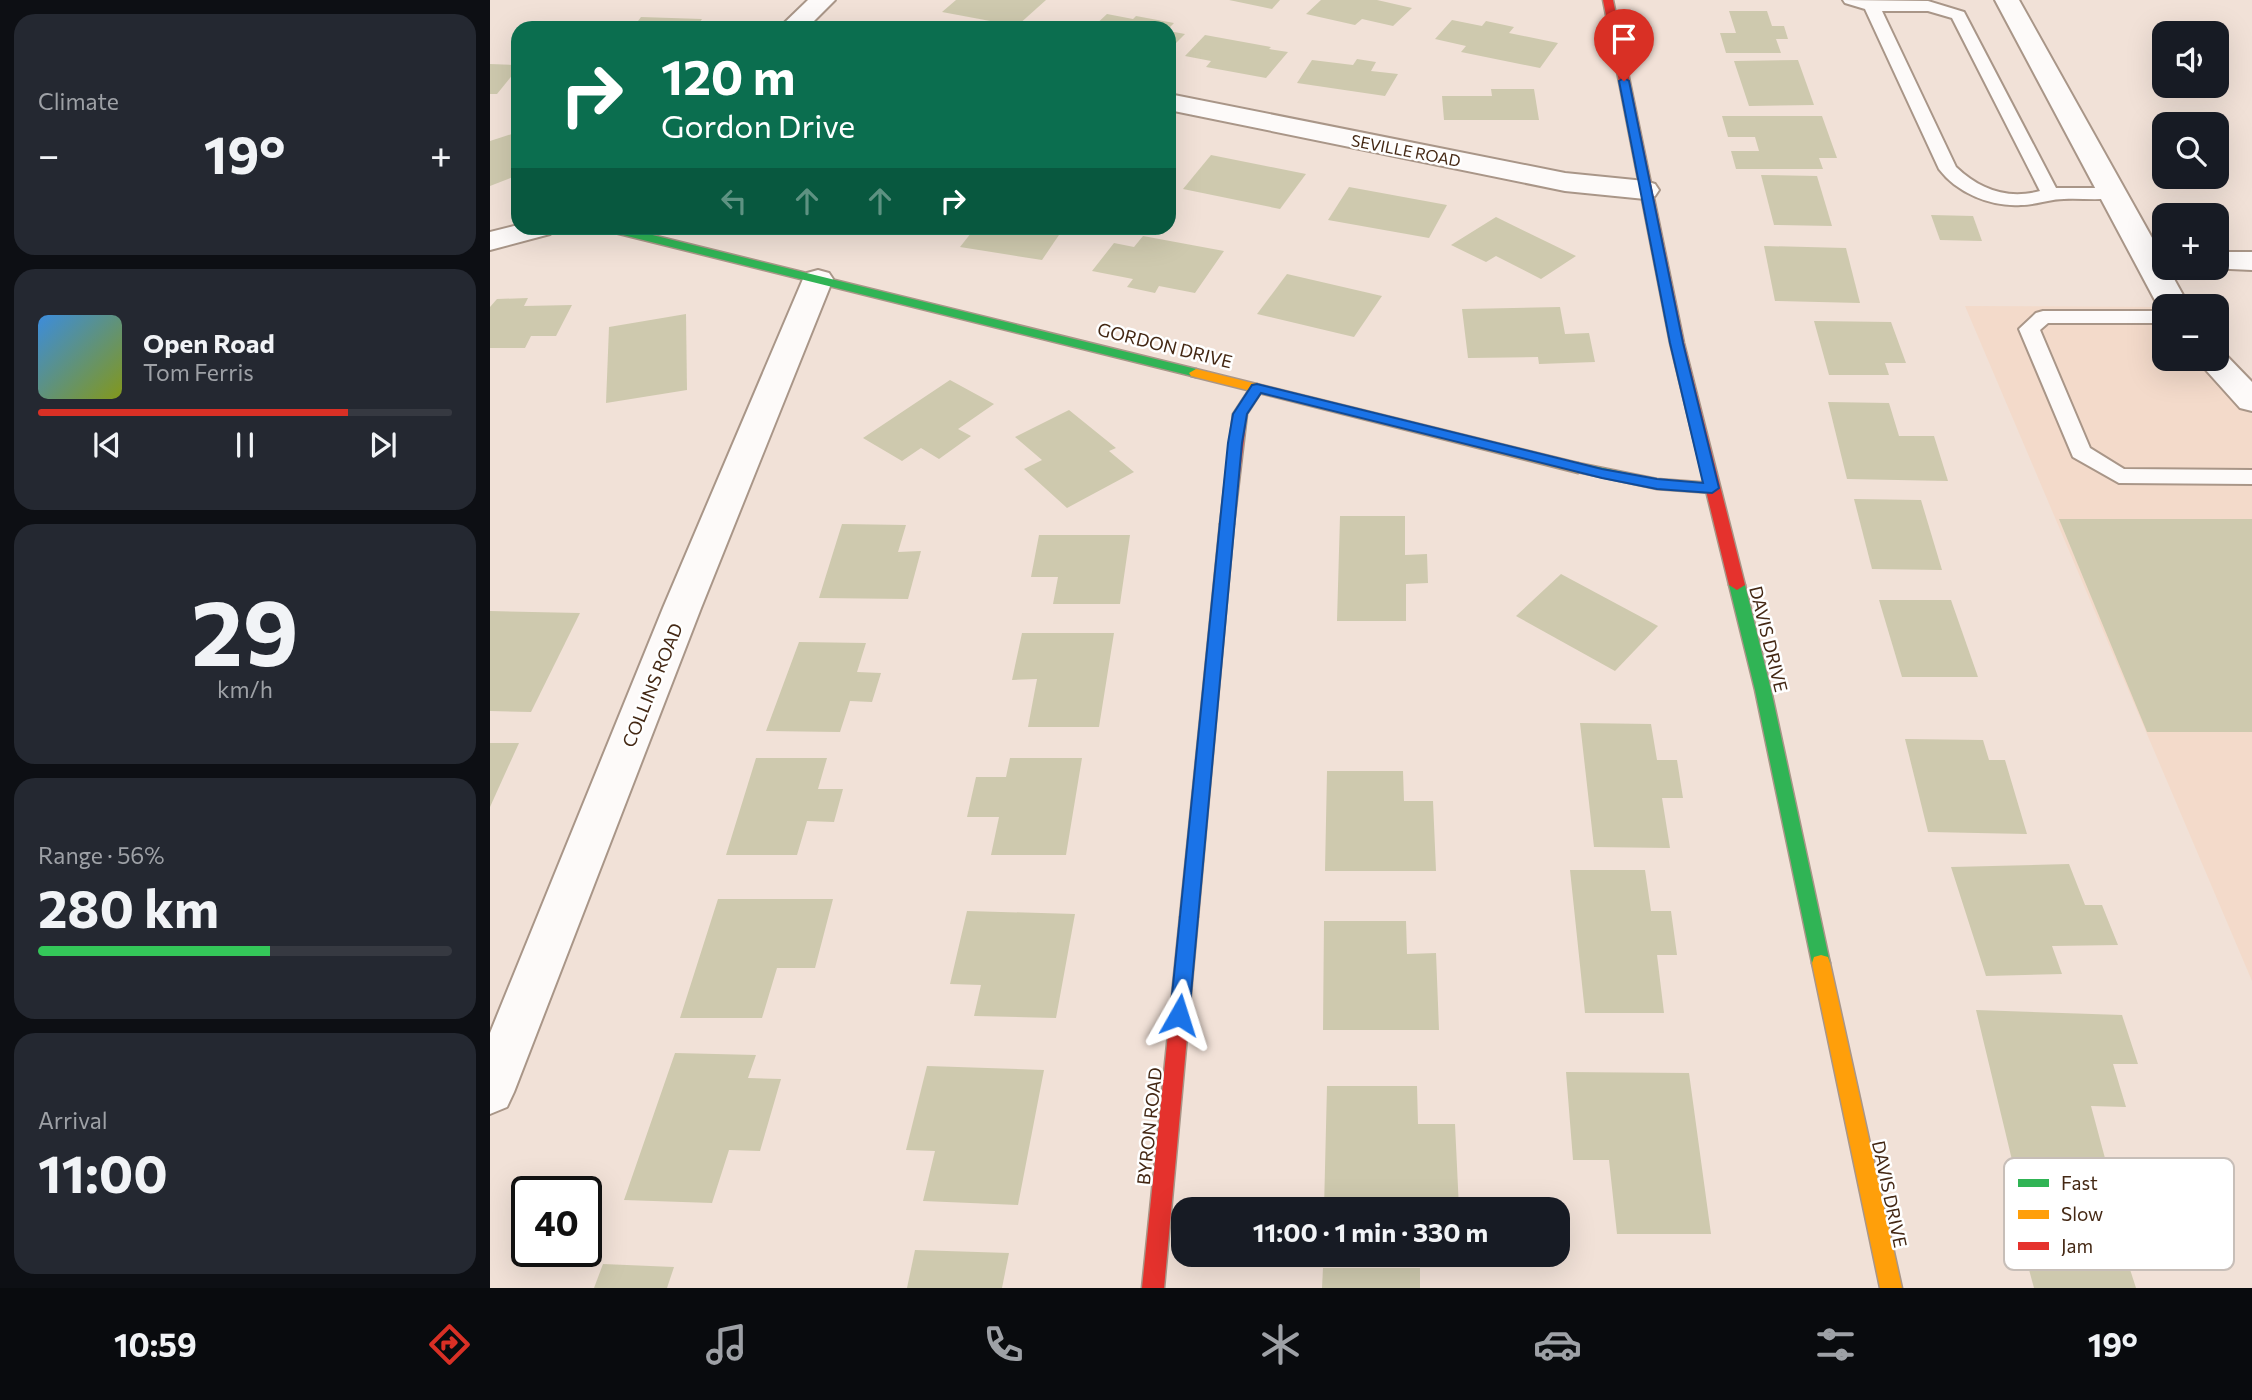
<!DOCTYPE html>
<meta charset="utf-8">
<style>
:root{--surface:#171b24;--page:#242831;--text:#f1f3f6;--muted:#9ea1a6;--line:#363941;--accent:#d93025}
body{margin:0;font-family:Commissioner,sans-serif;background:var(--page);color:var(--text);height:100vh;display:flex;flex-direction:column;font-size:26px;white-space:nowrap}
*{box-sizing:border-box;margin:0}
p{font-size:23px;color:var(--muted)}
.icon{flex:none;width:38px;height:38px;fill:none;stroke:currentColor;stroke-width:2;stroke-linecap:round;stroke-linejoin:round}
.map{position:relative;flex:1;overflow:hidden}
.details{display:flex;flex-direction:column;gap:14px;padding:14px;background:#0d0f14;width:490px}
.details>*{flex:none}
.hud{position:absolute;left:21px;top:21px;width:665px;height:214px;border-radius:21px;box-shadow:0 7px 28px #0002;background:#0b6e4f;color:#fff;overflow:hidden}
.tools{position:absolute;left:1662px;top:21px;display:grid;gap:14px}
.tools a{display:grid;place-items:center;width:77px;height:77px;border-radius:14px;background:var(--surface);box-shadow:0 7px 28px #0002;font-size:35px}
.speed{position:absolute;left:21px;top:1176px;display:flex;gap:14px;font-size:35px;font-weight:700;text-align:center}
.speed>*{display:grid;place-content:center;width:91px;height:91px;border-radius:50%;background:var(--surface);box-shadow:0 7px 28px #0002;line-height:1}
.speed .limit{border:4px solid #111;border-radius:10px;background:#fff;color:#111}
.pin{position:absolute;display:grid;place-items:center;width:60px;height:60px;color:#fff;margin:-72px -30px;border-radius:50% 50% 50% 0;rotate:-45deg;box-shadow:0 0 7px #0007}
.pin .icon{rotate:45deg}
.me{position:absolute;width:77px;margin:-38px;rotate:6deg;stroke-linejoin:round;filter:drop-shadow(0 0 5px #0008)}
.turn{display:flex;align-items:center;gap:24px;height:147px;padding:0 35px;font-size:32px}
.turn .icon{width:91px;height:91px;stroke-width:2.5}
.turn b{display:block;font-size:49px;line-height:60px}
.lanes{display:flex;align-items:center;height:66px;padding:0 35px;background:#0003;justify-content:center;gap:35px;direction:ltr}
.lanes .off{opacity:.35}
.big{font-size:52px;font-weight:700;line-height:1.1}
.details .card{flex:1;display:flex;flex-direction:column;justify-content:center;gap:10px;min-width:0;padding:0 24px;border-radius:21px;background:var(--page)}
.details .dial{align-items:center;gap:0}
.dial b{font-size:91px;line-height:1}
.song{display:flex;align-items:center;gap:21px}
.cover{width:84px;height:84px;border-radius:10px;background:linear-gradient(135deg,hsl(210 70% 55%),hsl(70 70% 35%))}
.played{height:7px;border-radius:4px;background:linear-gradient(90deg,var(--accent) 75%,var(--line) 75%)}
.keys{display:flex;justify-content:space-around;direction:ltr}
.heat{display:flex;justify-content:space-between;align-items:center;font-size:38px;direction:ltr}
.charge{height:10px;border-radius:5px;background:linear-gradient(90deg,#34c759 56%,var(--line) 0)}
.trip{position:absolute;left:681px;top:1197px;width:399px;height:70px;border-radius:21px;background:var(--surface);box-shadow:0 7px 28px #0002;font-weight:700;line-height:70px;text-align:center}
.tabs{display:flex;height:112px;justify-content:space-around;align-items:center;background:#090b0e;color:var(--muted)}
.tabs .icon{width:49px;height:49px}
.tabs .on{color:var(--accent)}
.tabs b{font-size:32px;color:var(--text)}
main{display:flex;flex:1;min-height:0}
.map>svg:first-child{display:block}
.built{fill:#f3daca}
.building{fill:#cec9ae}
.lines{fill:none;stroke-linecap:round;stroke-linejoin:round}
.lane-casing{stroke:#a99688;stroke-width:4}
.street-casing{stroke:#a99688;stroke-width:4}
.fast-casing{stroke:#a99688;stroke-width:3}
.slow-casing{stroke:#a99688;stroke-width:3}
.jam-casing{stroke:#a99688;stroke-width:3}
.lane{fill:#fdfaf9;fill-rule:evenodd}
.street{fill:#fdfaf9;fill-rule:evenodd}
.fast{fill:#30b455;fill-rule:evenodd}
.slow{fill:#ff9f0a;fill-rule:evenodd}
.jam{fill:#e5322d;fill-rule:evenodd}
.route{fill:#1a73e8;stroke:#114b97;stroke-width:2}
.labels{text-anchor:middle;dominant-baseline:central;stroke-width:5;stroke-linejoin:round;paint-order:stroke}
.far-street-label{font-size:16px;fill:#442814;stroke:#fff}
.street-label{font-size:18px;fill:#442814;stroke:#fff}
.key{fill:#fff;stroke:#c7beb8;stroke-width:2}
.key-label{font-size:19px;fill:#442814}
</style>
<main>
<section class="details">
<div class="card"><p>Climate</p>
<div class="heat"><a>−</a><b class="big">19°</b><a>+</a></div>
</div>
<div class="card">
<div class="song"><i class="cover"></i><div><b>Open Road</b><p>Tom Ferris</p></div></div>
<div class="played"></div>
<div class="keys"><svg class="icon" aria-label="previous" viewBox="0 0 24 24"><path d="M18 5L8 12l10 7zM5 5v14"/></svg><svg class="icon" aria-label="pause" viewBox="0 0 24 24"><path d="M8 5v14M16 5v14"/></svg><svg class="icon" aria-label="next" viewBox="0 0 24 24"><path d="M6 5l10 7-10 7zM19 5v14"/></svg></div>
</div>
<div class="card dial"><b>29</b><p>km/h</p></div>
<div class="card"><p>Range · 56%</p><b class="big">280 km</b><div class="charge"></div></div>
<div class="card"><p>Arrival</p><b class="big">11:00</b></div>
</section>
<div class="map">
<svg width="1762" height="1288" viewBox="0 0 1762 1288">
<rect width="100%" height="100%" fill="#f1e1d7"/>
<path class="built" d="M1475,306L1675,307V359H1720L1750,405L1762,414V981Z"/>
<g class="building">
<path d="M466,0H556L527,26L452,12Z"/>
<path d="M739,0H790L782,9Z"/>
<path d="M831,0H887L922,8L903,26L872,19L865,25L816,14Z"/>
<path d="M1239,11H1277L1282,26H1294L1298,39H1286L1291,53H1236L1230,33H1246Z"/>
<path d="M617,14L643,19L646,16L684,23L679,28H602Z"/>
<path d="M151,17L212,19L206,28H143Z"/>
<path d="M962,20L992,26L996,21L1024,27L1019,33L1068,43L1050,68L971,52L976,46L945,39Z"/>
<path d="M679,31L695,34L679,50Z"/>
<path d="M715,35L781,47L779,49L798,52L776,78L716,67L721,61L695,56Z"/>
<path d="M867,59L886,62L881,71L908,74L895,96L807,83L822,60L863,65Z"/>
<path d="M1308,60L1324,105L1259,106L1244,61Z"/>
<path d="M0,64L28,65V68L7,94H0Z"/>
<path d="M1001,89H1044L1049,120H954L952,96H1002Z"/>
<path d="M1232,116H1332L1347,158H1329L1333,169H1246L1241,151H1269L1265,137H1238Z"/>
<path d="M28,132V175L0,186V141Z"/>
<path d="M721,155L816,174L790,209L693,189Z"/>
<path d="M1271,175L1327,176L1342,226L1284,225Z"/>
<path d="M859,187L957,205L939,238L838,220Z"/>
<path d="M1441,215L1483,216L1492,241L1450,240Z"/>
<path d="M1006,217L1086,256L1051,279L1006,256L996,262L961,245Z"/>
<path d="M485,228H550L571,232L552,260L470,247Z"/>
<path d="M653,236L734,251L705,293L669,286L665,293L637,287L643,279L602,271L624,243L644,247Z"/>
<path d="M1274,246L1356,248L1370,303L1285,301Z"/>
<path d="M797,274L892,296L864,337L767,314Z"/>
<path d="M38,298L34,306L82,305L66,336H41L35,348H0V307L7,299Z"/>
<path d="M1070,307L1075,334L1099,333L1105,362L1049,364L1048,357L978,358L972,309Z"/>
<path d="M196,314L197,390L116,403L119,327Z"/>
<path d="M1324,321L1401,322L1416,363H1395L1399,375H1339Z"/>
<path d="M460,380L504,404L468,429L481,436L449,459L431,448L412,461L373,438Z"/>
<path d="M1338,402L1399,403L1409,436H1444L1458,481L1357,479Z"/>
<path d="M579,410L626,448L619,451L644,472L577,508L534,469L552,460L525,437Z"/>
<path d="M1364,499L1431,500L1452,570L1382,569Z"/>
<path d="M850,516H915V555L937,554L938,583L916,584V621H847Z"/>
<path d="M1569,519H1762V732H1657Z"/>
<path d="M352,524L416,525L408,552L431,551L418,599L329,598Z"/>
<path d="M549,535H640L630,604H563L568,577H541Z"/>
<path d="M1071,574L1168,626L1125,671L1026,616Z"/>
<path d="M1389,600H1461L1488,677H1412Z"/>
<path d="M0,611L90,613L41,712L0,711Z"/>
<path d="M532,633H624L609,727H538L547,679L522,680Z"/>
<path d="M309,642L376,643L367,672L391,673L382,702L360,701L350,732L276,731Z"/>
<path d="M1090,723L1161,724L1167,760H1187L1193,798H1172L1180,848L1104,847Z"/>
<path d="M1415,739L1493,740L1499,760H1515L1537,834L1438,832Z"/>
<path d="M0,743H29L0,807Z"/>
<path d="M266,758H337L328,789H353L344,822L317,821L307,855H236Z"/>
<path d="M520,758H592L576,855H501L509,817H477L486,777H516Z"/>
<path d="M837,771H913L914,801H943L946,871H835Z"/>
<path d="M1579,864L1595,905H1612L1628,945L1562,946L1572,974L1496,976L1461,867Z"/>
<path d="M1080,870H1155L1161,911H1181L1187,955H1167L1174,1013H1095Z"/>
<path d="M228,899H343L325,968H287L272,1018H190Z"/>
<path d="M477,911L585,914L566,1018L484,1016L491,985L460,984Z"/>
<path d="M834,921H916L917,954L946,953L949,1030H833Z"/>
<path d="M1486,1010L1632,1015L1648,1064H1623L1636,1107L1601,1106L1616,1162L1522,1160Z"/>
<path d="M185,1053L266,1055L258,1078L291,1079L270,1151L239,1150L222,1203L134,1200Z"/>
<path d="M437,1066L554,1070L528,1205L433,1201L445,1151L416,1150Z"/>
<path d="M1076,1072L1199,1073L1221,1234H1127L1119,1160H1083Z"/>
<path d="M837,1086H927L928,1124H965L969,1209H834Z"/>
<path d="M1517,1189H1614L1646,1288H1544Z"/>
<path d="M425,1250L519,1253L512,1288H417Z"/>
<path d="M113,1264L184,1267L177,1288H104Z"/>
<path d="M833,1268H930V1288H832Z"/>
</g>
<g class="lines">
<g class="lane-casing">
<g id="lane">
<path d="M1353,0L1438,1L1474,12L1566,188H1622L1631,193L1628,197C1611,201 1592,198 1574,199C1559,199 1546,205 1531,205C1501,207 1467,193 1449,169L1375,9L1355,3ZM1392,11H1438L1462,18L1550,191C1517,200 1489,189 1466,167Z"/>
<path d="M1553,311H1675V323H1558L1550,330L1600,448L1634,469L1762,470V484L1629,483L1583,457L1529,329L1546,313Z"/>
</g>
</g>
<g class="street-casing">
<g id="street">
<path d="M318,0H345L317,28H289Z"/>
<path d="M1505,0H1529L1675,261V268H1678L1699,306H1675V313L1668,306Z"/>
<path d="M679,94L1075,173L1155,181L1165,184L1169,190L1165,196L1155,199L1075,191L679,110Z"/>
<path d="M28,225V228H65L60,234L0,250V232Z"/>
<path d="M1727,252H1762V270L1718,268H1727Z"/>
<path d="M328,270L339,273L343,279L211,608L24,1092L17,1107L0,1114V1033L173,608L313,279L317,273Z"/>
<path d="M1727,351L1733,352L1762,382V411L1750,408L1706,359H1727Z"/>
</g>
</g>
<g class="fast-casing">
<g id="fast">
<path d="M115,228H134L706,369L713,373L706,377L117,231Z"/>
<path d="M1088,463L1167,479L1222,483L1229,488L1222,493L1167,489L1083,471L1081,468Z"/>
<path d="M737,519L744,524L708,917L705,922L699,925L693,922L690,917L730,524Z"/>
<path d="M1247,580L1255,585L1281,690L1340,963L1338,969L1331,971L1324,969L1322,963L1265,690L1239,585Z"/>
</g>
</g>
<g class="slow-casing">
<g id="slow">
<path d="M706,369L1088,463L1095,468L1088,473L701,376L699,373Z"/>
<path d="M1331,955L1338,957L1340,963L1412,1288H1390L1322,963L1324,957Z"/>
</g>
</g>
<g class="jam-casing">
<g id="jam">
<path d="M1113,0H1123L1194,343L1255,585L1247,590L1239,585L1180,343Z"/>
<path d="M767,384L774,388L757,414L744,524L737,529L730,524L743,414L762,385Z"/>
<path d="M699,909L705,912L708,917L674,1288H652L690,917L693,912Z"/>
</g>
</g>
<use href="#lane" class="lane"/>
<use href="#street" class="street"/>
<use href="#fast" class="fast"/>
<use href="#slow" class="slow"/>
<use href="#jam" class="jam"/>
</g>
<path class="route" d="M1134,78L1139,81L1193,343L1229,488L1222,493L1167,489L1112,478L771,393L757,414L752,443L699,1015L696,1021L689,1024L683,1021L680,1015L738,443L743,414L762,385L767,384L1112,469L1167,479L1213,483L1180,343L1129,81Z"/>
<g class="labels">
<g class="far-street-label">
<text transform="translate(916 150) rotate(11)">SEVILLE ROAD</text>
</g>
<g class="street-label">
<text transform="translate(675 345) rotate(14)">GORDON DRIVE</text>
<text transform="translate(1279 639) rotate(76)">DAVIS DRIVE</text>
<text transform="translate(162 685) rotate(-68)">COLLINS ROAD</text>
<text transform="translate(659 1126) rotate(-84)">BYRON ROAD</text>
<text transform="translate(1400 1194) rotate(78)">DAVIS DRIVE</text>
</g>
</g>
<rect x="1514" y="1158" width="230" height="112" rx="10" class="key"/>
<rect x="1528" y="1179" width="31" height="8" fill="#30b455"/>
<rect x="1528" y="1210" width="31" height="9" fill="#ff9f0a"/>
<rect x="1528" y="1242" width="31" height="8" fill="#e5322d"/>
<g class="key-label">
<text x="1571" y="1190">Fast</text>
<text x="1571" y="1221">Slow</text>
<text x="1571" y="1253">Jam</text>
</g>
</svg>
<div class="tools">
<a><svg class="icon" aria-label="sound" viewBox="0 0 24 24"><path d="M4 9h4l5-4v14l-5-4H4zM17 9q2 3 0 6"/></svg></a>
<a><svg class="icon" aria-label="search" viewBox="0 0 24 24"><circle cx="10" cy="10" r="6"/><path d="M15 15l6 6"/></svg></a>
<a>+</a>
<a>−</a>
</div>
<div class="speed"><div class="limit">40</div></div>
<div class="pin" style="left:1134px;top:81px;background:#d93025"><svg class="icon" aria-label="arrive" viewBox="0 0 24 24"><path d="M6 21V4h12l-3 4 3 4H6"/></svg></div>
<svg class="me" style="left:689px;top:1015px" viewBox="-20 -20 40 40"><path d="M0-17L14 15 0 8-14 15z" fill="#1a73e8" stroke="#fff" stroke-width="4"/></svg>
<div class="trip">11:00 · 1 min · 330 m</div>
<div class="hud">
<div class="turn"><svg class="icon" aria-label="right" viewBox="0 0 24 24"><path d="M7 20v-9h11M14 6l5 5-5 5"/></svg><div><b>120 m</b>Gordon Drive</div></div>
<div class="lanes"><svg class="icon off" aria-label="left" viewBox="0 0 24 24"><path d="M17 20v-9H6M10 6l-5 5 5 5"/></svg><svg class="icon off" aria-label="ahead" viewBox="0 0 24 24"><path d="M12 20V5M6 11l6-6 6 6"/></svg><svg class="icon off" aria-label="ahead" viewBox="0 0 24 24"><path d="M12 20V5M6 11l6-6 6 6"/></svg><svg class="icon" aria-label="right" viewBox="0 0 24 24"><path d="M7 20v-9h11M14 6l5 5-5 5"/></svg></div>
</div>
</div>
</main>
<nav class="tabs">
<b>10:59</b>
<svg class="icon on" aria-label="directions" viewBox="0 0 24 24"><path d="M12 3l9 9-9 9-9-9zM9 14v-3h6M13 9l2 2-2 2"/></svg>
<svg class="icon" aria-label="music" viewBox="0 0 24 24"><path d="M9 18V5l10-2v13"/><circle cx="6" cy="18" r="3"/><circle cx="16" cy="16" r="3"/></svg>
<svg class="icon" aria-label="phone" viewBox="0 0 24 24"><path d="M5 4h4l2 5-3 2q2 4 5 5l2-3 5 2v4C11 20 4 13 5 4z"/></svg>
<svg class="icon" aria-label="climate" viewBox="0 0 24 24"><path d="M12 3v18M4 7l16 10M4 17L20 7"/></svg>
<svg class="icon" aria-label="car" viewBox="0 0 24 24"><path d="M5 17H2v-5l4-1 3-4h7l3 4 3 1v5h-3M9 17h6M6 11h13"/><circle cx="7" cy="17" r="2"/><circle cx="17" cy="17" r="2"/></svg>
<svg class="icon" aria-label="filters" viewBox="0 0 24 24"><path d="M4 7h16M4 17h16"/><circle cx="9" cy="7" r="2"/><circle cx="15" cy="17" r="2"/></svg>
<b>19°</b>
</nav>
